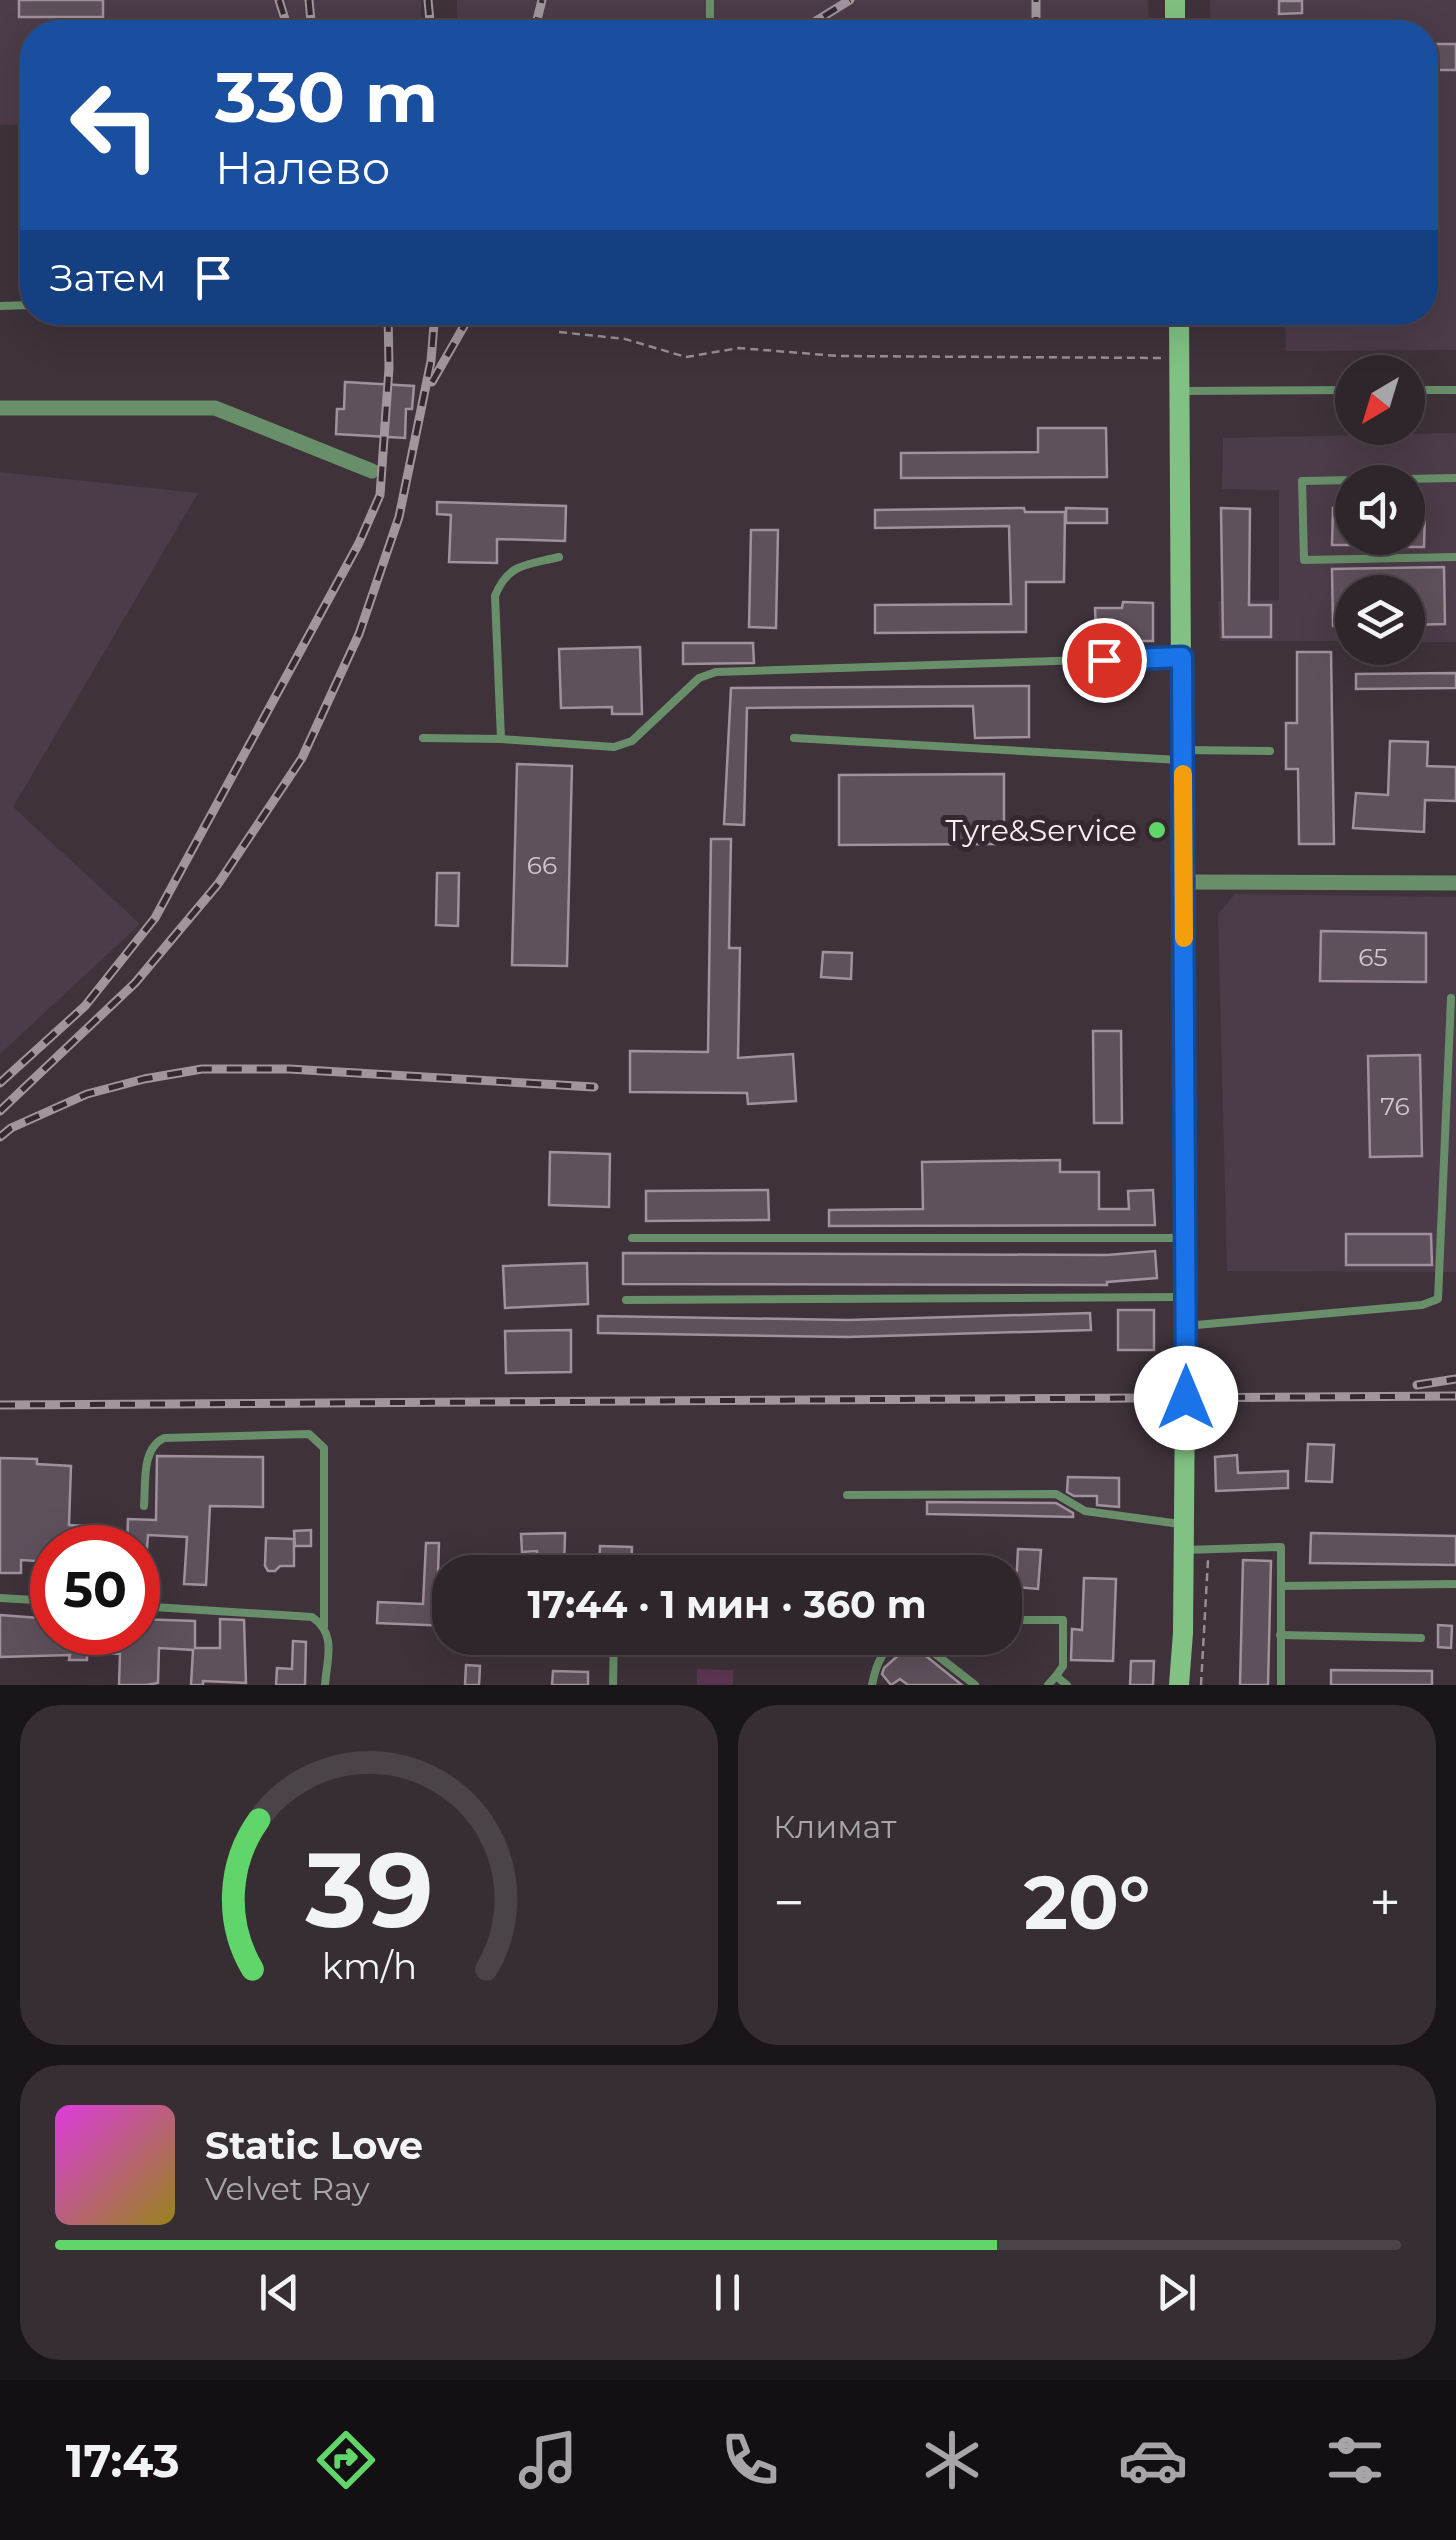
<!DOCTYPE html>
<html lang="ru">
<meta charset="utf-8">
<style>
:root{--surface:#2f262c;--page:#372e34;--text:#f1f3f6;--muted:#a7a5a9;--line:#4a4348;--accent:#60d56a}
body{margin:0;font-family:Montserrat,sans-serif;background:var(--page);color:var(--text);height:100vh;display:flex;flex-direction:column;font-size:38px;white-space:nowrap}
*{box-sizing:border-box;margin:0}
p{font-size:32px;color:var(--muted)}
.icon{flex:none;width:55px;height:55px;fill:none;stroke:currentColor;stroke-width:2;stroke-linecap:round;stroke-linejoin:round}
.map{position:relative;height:1685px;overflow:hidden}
.side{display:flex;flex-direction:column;gap:20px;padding:20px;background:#1a1518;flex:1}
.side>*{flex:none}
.banner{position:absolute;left:20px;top:20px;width:1418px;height:305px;border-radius:40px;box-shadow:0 10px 40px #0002,0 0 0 2px var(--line);background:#1a4fa0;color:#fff;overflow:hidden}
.needle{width:65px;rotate:218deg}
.controls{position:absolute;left:1335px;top:355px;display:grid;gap:20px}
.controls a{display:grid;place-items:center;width:90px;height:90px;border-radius:50%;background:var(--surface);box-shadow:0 10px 40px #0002,0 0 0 2px var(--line);font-size:50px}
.speed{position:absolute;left:30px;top:1525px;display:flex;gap:20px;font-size:50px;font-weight:700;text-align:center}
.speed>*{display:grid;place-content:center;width:130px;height:130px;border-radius:50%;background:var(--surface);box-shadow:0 10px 40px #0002,0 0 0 2px var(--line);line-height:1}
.speed .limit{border:15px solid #d22;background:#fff;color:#111}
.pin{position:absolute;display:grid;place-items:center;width:85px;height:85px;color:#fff;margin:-42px;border:5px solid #fff;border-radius:50%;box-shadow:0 2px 10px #0007}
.me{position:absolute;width:110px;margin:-55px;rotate:0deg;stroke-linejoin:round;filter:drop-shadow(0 0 8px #0008)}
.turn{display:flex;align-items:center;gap:35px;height:210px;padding:0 30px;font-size:45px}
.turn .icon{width:130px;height:130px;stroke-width:2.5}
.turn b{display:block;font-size:70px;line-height:85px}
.then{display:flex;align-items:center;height:95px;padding:0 30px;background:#0003;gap:20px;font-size:38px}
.big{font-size:75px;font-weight:700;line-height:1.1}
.side .widget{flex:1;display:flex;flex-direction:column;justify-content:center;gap:15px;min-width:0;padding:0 35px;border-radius:40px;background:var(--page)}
.side .dial{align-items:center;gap:0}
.dial svg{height:260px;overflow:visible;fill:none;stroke:var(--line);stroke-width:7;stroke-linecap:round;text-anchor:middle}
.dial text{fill:var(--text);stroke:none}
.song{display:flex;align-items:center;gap:30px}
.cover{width:120px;height:120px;border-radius:15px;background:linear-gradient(135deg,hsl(300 70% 55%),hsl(50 70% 35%))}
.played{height:10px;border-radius:5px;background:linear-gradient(90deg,var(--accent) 70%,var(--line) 70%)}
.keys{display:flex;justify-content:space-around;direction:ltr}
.heat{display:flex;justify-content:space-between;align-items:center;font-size:55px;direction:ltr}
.side .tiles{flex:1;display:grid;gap:20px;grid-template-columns:1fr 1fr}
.widget:last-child{grid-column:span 2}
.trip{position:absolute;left:432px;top:1555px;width:590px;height:100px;border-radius:40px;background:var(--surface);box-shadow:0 10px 40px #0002,0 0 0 2px var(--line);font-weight:700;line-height:100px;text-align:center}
.dock{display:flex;height:160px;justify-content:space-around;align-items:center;background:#130f12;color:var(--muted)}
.dock .icon{width:70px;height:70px}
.dock .active{color:var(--accent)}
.dock b{font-size:45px;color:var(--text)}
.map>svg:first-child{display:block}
.built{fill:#4c3b48;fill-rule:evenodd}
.green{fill:#5b3652}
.building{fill:#5f515b;stroke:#a1919c;stroke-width:2.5}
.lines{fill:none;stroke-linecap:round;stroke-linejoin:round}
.path{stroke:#988e95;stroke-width:2.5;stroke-dasharray:8 5;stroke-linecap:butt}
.service{stroke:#688f69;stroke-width:8}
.minor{stroke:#688f69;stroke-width:15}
.secondary{stroke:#81c183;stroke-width:20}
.rail-casing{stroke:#a1969d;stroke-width:9}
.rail{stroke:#352831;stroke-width:5;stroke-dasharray:15;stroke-linecap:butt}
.route-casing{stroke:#114b97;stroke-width:25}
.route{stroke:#1a73e8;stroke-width:18}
.slow{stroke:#f59e0b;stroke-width:18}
.poi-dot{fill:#60d56a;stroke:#352831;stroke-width:4}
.labels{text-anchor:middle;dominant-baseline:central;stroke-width:10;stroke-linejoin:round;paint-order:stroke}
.number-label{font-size:25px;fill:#d0c7cd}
.poi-label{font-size:30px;fill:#f6eef3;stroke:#352831;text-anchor:end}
</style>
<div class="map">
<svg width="1456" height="1685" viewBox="0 0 1456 1685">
<rect width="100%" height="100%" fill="#3f323b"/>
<g class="built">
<path d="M0,0H421V32H32V124L0,125Z"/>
<path d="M457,0H1148L1149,32H457Z"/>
<path d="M1210,0H1456V350L1286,351L1285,313L1425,312V32H1210Z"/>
<path d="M1152,313L904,318L902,313L1152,312Z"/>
<path d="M1456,433V642H1408V592H1352V641H1219L1218,601L1279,600V490L1222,489L1223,438ZM1352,482H1408V538H1352Z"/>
<path d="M0,472L198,493L13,807L140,924L0,1054Z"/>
<path d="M1235,894L1456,897V1272L1227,1271L1218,914Z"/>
</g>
<path class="green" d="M697,1669L733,1670V1685H697Z"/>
<g class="building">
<rect x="19" y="0" width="84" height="17"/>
<path d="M1279,1H1302V13L1279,14Z"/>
<rect x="1425" y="44" width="31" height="26"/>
<path d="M345,382L414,386L412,409H406L405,438L336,434L337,409H344Z"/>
<path d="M1038,428H1106L1107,477L901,478V453L1038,452Z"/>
<path d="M437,502L566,506L565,541L497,539V563L449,562L451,515L437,514Z"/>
<path d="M1024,508L1025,512H1065L1064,582H1026V632L875,633V605L1011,604L1009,526L875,528V510Z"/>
<path d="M1066,508L1107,509V523H1066Z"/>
<path d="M1221,508L1250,509L1249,605H1271V637H1223Z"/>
<path d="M1333,508H1352V545H1332Z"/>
<path d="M1408,510H1425L1424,547H1408Z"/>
<path d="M751,530H778L776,628L749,627Z"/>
<path d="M1444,567L1445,624L1408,625V592H1352V626H1333L1332,569Z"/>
<path d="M1123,602L1153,603V641H1122V632L1096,633L1095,608H1122Z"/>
<path d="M683,643H753L754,663L683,664Z"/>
<path d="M640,647L642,714H612V707L561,708L559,649Z"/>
<path d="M1297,652H1331L1334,844H1299L1298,769H1286V723H1297Z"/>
<path d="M1456,673V688L1356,689V674Z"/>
<path d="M1029,686V737L975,738L973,706L747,708L744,825L724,824L731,688Z"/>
<path d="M1390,741L1428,742L1427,766L1456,767V801L1425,800L1424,832L1353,828L1356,793L1388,795Z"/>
<path d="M517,764L572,766L567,966L512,965Z"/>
<path d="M1004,774V844L839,845V775Z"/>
<path d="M711,839H731L729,948H740L738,1058L793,1054L796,1101L748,1104L747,1093L630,1092V1051L708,1052Z"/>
<path d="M437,873H459L458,926L436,925Z"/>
<path d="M1321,931L1426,933V982L1320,981Z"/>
<path d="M823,952L852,953L851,979L821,977Z"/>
<path d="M1093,1031H1121L1122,1123H1094Z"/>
<path d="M1420,1055L1422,1156L1370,1157L1368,1056Z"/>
<path d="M550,1152L610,1154L609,1207L549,1205Z"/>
<path d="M1060,1160V1172H1099V1209H1129L1128,1191L1153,1190L1155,1225L829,1226V1210L923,1209L922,1162Z"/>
<path d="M768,1190L769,1220L646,1221V1191Z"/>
<path d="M1346,1234H1431L1432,1265H1346Z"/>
<path d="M1155,1251L1157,1278L1107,1282V1285L623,1284V1253L1107,1255Z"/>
<path d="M587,1263L588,1304L505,1308L503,1266Z"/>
<rect x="1118" y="1310" width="36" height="40"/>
<path d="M1090,1313L1091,1330L847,1337L598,1333V1316L848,1320Z"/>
<path d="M571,1330V1372L506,1373L505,1331Z"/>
<path d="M1308,1444L1334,1445L1332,1482L1306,1481Z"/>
<path d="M1237,1455L1238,1473L1288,1471V1488L1216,1491L1215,1457Z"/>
<path d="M157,1456L263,1457V1507L210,1506L206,1585L184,1584L187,1537L148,1535L147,1548H127L128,1519L156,1520Z"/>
<path d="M0,1458L37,1459V1464L71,1466L69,1525L102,1527L101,1548H52V1562L21,1560V1573H0Z"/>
<path d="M1068,1477L1119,1478V1507L1097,1505V1496H1074L1067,1492Z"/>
<path d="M927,1502L1056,1503L1073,1513V1517L927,1514Z"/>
<path d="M311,1530V1546H295L294,1531Z"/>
<path d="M565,1533L564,1572H537V1551L522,1552L521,1534Z"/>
<path d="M1311,1533L1456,1536V1565L1310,1563Z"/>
<path d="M266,1538L294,1539V1566H280L275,1571H268L265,1566Z"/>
<path d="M426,1543H439L437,1602L450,1603V1626L377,1623L378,1602L423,1604Z"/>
<path d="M600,1546L632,1547L631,1572H599Z"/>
<path d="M1018,1549L1041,1550L1038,1589L1016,1587Z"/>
<path d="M1243,1560L1271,1561L1268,1685H1240Z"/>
<path d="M1084,1578L1116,1579L1113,1661L1071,1660L1072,1629L1082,1630Z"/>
<path d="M0,1615L52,1619V1632H138V1619L195,1621V1648H220V1619L244,1620L246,1683L203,1681V1685H191L193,1650L159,1648L158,1683L146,1685H119L120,1654L87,1652V1660H69L70,1655L0,1657Z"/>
<path d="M1438,1625L1452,1626L1451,1648L1438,1647Z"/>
<path d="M293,1641L306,1642L305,1685H276L277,1668L292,1669Z"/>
<path d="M911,1644L957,1681L962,1685H908L900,1679L891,1685L882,1674L884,1668Z"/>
<path d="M1131,1661H1154L1153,1685H1130Z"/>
<path d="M466,1665L480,1666L479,1685H465Z"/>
<path d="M1331,1670L1432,1671V1685H1331Z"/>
<path d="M553,1671L588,1672V1685H552Z"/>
</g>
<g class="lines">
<g class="path">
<path d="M559,332L625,339L686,357L739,348L838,356L1163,358"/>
<path d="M1201,1685L1208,1560"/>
</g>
<g class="service">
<path d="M710,0V32"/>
<path d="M0,306L32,305"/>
<path d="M1408,390H1456"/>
<path d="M1181,391L1352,390"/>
<path d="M1456,478L1302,481L1304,560L1456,557"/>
<path d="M423,738L501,739L614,747L632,741L699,678L716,672L1178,657"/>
<path d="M794,738L1179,760"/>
<path d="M501,739L495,596C508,563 527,565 559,557"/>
<path d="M1183,750L1270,751"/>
<path d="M632,1238H1181"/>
<path d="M626,1300L1181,1297"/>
<path d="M1185,1326L1422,1305L1438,1299L1451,998"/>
<path d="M847,1495L1056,1494L1085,1511L1180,1524"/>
<path d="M144,1506C146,1483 141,1449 164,1438L309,1434L324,1448V1626"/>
<path d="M1184,1550L1281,1547V1586"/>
<path d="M0,1598L52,1601"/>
<path d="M138,1606L312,1617C337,1634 327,1658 325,1685"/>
<path d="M1005,1620H1063V1666L1056,1676"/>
<path d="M1280,1635L1421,1638"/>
<path d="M915,1638L975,1685"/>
<path d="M613,1685L614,1638"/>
<path d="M872,1685C876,1664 883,1646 904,1638"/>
<path d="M1048,1685L1056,1676L1067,1685"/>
<path d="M1281,1685V1586L1456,1584"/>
</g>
<g class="minor">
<path d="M0,408H215L372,471"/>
<path d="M1184,882L1456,883"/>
</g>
<g class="secondary">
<path d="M1175,0V32"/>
<path d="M1179,1685L1183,1633L1185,1399L1179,312"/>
</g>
<g class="rail-casing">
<g id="rail">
<path d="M279,0L289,32"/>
<path d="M309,0L312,32"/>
<path d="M428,0L431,32"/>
<path d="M534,32L542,0"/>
<path d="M798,32L850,0"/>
<path d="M1036,32V0"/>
<path d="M432,382L472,312"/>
<path d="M0,1083L85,1006L155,918L359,543L380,495L389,368L388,312"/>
<path d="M0,1111L135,983L218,884L302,758L359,634L399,517L431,361L435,312"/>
<path d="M0,1137L11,1128L87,1094L144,1079L202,1069H289L594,1087"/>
<path d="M1417,1385L1456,1379"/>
<path d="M0,1405L1456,1396"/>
</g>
</g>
<use href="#rail" class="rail"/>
</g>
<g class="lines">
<g class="route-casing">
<path id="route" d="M1104,660L1182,657L1186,1398"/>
</g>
<use href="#route" class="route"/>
<path class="slow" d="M1183,774L1184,938"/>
</g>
<circle class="poi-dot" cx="1157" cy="830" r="10"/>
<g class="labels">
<g class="number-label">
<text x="542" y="865">66</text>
<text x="1373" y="957">65</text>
<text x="1395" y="1106">76</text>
</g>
<g class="poi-label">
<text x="1137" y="830">Tyre&amp;Service</text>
</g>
</g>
</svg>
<div class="controls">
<a><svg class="needle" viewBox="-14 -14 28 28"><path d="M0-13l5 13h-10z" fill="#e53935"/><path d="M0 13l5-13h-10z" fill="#a7a5a9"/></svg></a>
<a><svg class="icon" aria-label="sound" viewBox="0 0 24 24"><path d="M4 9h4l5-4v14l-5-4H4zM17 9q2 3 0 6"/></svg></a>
<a><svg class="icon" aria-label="layers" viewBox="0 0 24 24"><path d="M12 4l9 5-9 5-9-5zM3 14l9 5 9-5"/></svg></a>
</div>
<div class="speed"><div class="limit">50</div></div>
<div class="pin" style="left:1104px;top:660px;background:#d93025"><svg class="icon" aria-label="arrive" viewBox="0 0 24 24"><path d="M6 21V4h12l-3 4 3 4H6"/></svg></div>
<svg class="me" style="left:1186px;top:1398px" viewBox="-20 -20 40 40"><circle r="19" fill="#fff"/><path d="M0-13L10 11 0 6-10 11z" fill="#1a73e8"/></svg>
<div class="trip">17:44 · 1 мин · 360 m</div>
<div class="banner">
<div class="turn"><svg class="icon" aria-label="left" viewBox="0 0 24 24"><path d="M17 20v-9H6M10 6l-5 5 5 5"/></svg><div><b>330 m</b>Налево</div></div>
<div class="then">Затем<svg class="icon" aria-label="arrive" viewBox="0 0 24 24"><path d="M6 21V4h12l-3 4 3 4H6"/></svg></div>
</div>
</div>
<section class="side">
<div class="tiles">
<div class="widget dial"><svg viewBox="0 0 100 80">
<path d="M14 69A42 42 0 1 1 86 69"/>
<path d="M14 69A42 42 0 0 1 16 23" stroke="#60d56a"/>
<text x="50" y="56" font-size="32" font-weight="700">39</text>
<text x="50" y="72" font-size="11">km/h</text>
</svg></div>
<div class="widget"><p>Климат</p>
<div class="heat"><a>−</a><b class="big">20°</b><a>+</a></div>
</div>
<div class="widget">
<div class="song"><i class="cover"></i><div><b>Static Love</b><p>Velvet Ray</p></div></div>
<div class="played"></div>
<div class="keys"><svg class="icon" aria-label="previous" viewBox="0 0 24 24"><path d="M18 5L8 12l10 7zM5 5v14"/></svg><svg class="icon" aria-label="pause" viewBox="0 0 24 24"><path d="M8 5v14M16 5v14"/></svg><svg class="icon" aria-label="next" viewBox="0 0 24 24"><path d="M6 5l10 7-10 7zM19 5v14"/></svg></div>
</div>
</div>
</section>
<nav class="dock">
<b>17:43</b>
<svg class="icon active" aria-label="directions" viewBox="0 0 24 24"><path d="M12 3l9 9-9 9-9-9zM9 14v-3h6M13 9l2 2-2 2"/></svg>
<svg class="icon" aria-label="music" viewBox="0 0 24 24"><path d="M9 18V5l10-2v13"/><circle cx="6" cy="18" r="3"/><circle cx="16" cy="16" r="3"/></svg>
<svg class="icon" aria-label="phone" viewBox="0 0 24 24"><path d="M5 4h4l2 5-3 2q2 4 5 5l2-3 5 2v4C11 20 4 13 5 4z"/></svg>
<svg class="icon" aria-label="climate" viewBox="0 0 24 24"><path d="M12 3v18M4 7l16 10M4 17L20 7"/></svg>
<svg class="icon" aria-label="car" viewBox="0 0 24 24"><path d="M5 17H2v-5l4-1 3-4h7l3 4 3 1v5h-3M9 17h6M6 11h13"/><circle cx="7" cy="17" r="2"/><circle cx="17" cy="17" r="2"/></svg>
<svg class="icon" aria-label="filters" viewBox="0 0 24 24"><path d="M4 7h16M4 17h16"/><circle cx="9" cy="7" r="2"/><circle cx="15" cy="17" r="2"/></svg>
</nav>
